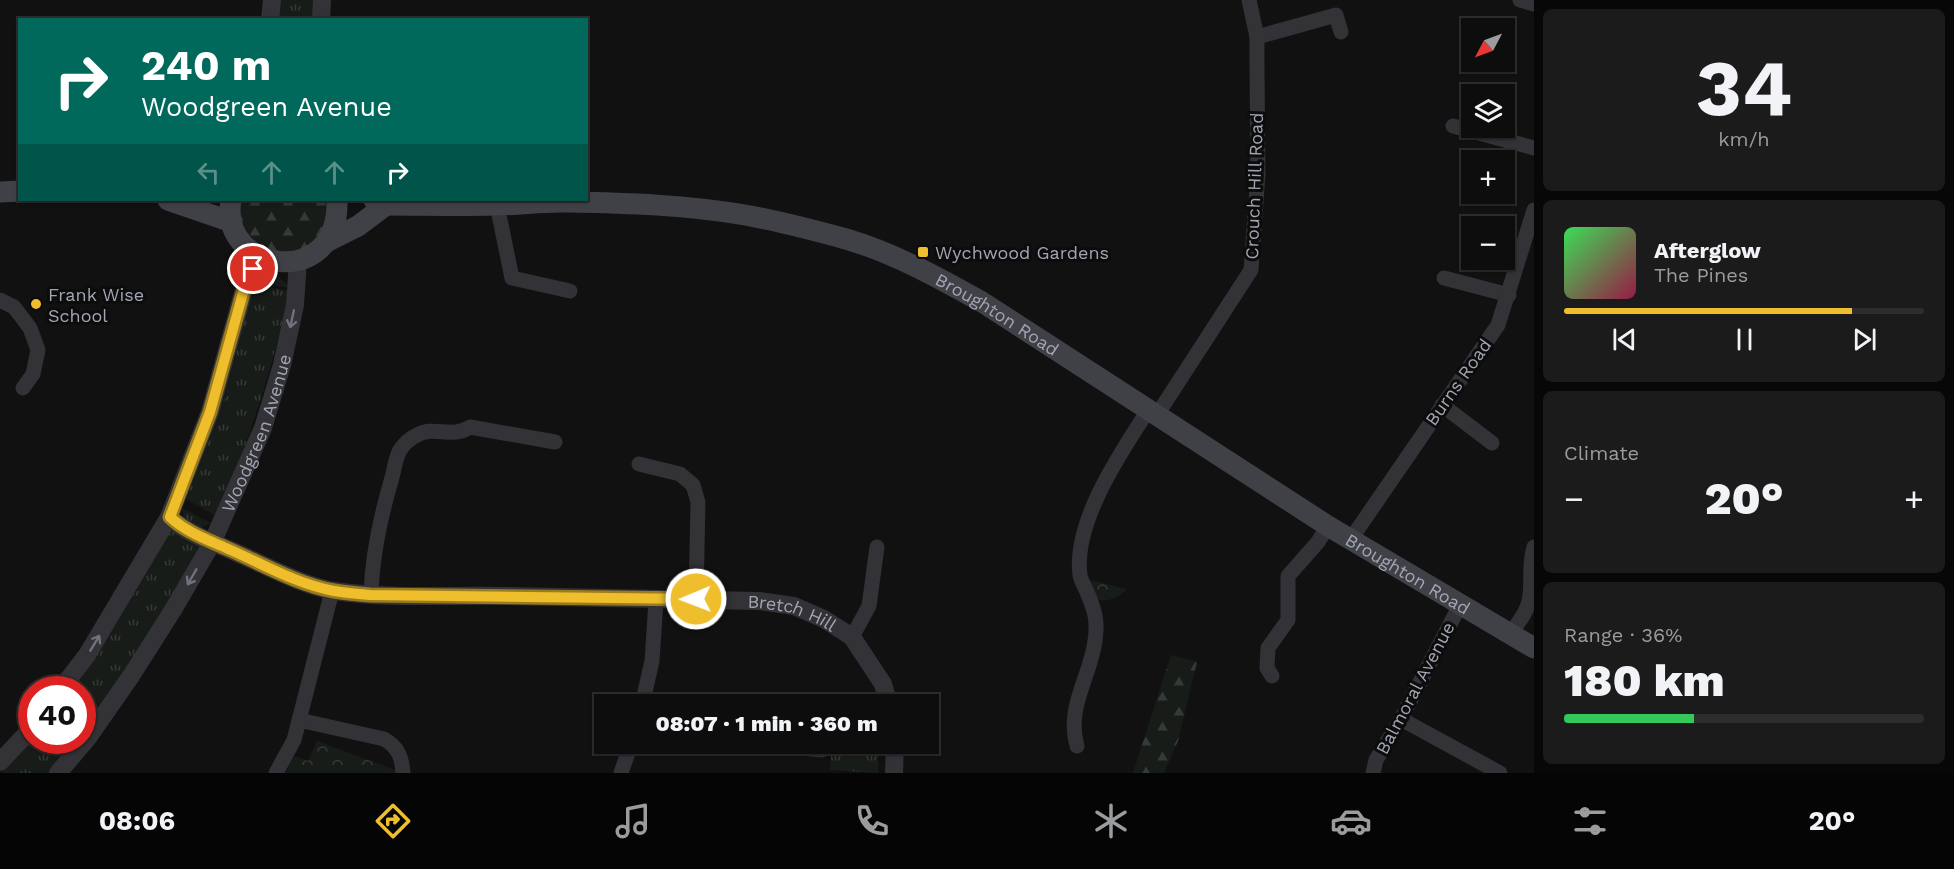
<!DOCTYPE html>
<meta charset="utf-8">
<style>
:root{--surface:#0d0d0e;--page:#1b1b1c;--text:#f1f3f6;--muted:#9a9c9e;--line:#2d2d2e;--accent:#eebe2c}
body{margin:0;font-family:"Work Sans",sans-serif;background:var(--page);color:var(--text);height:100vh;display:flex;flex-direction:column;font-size:22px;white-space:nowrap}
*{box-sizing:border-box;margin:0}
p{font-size:20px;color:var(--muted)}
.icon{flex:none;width:33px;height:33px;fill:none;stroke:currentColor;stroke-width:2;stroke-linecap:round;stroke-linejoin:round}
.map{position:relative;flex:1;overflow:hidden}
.details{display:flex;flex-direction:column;gap:9px;padding:9px;background:#070708;width:420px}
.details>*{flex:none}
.banner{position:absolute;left:18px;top:18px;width:570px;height:183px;border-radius:0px;box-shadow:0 2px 4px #0004,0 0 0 2px var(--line);background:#00695c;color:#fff;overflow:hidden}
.needle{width:39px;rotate:229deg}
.tools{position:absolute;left:1461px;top:18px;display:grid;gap:12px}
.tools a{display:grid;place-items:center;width:54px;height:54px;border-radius:0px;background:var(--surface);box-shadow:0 2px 4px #0004,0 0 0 2px var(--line);font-size:30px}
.speed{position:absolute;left:18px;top:676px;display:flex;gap:12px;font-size:30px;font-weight:700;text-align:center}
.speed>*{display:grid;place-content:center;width:78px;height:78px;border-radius:50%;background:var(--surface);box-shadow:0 2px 4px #0004,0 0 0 2px var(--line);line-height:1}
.speed .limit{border:9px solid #d22;background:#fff;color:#111}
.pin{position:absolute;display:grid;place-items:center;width:51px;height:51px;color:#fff;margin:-26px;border:3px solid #fff;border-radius:50%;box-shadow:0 2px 6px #0007}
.me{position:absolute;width:66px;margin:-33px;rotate:269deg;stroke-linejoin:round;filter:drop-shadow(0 0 4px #0008)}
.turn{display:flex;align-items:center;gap:21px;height:126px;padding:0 24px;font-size:27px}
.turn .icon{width:78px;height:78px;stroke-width:2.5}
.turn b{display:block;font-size:42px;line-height:51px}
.lanes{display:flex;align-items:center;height:57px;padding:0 24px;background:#0003;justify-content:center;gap:30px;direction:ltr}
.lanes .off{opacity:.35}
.big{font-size:45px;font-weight:800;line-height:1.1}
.details .card{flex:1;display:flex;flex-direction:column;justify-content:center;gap:9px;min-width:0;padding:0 21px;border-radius:9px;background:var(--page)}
.details .dial{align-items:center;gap:0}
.dial b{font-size:78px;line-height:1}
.song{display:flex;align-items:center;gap:18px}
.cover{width:72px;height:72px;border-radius:9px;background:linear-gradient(135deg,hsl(130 70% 55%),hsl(340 70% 35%))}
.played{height:6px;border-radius:3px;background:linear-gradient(90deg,var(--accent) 80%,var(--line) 80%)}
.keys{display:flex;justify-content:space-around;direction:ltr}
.heat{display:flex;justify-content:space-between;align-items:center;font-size:33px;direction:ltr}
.charge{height:9px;border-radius:4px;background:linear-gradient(90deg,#34c759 36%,var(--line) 0)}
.trip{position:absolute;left:594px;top:694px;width:345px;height:60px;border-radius:0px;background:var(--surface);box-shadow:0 2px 4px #0004,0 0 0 2px var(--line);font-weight:800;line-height:60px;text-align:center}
.tab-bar{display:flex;height:96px;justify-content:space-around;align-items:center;background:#050506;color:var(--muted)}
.tab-bar .icon{width:42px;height:42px}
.tab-bar .selected{color:var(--accent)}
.tab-bar b{font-size:27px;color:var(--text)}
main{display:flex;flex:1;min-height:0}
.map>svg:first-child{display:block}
.grass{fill:url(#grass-tufts)}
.forest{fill:url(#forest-firs)}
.park{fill:url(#park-crowns)}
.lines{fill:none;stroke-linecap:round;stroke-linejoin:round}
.minor{stroke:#323237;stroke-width:15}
.tertiary{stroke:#323237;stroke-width:18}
.secondary{stroke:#404147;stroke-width:21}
.oneway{stroke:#70727b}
.route-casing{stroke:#9b7c1d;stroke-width:15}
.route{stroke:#eebe2c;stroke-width:10}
.poi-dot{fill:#eebe2c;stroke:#0c0c0d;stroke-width:2}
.labels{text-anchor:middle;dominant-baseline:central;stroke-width:6;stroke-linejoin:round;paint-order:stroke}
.street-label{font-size:18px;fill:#a2a6b3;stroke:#0c0c0d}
.poi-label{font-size:18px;fill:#a2a6b3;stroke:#0c0c0d;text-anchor:start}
</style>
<main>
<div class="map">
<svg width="1534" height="773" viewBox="0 0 1534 773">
<defs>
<pattern id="grass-tufts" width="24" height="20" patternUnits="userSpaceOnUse" patternTransform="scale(1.5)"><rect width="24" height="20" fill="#171c18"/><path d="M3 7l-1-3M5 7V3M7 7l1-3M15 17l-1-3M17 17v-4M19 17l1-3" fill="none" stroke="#363a37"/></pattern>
<pattern id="forest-firs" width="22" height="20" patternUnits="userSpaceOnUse" patternTransform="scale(1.5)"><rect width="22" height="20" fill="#171c18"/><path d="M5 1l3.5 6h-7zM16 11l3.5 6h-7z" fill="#363a37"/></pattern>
<pattern id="park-crowns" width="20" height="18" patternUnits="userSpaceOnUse" patternTransform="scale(1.5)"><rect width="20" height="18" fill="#171c18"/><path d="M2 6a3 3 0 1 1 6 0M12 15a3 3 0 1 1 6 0" fill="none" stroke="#363a37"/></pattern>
</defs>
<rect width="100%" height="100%" fill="#111112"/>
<g class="grass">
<path d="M278,0H321L320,19L277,20Z"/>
<path d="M265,275C276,275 284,278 289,288L254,282L259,277Z"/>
<path d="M254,284L288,291V298C271,373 248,446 216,516L186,499L223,402Z"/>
<path d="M182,508L211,523L200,528L184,518Z"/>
<path d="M171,527L201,545L190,571L83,733L82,690H69C107,638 142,584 171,527Z"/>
<path d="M31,738L32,741H76L50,773H1Z"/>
<path d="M832,744H878V773L830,770Z"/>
</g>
<g class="forest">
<path d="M239,200H331L319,241L291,255L260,248L241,225Z"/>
<path d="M1171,655L1197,662L1178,741L1164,773H1133Z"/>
</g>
<g class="park">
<path d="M1090,580L1127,589C1119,598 1111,601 1098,600Z"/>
<path d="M317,741L395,770L396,773H286L291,761L295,756L308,761Z"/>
</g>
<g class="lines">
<g class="minor">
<path d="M1520,0L1534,4"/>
<path d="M1257,37L1336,15L1341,32"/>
<path d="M1453,126L1534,148"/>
<path d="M497,205L512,278L570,291"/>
<path d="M1444,278L1509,295"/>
<path d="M0,300L14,307L30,328L38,350L33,374L23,388"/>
<path d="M1442,405L1492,443"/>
<path d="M1157,415L1251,270L1258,174L1257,66V37L1249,0"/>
<path d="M639,464L680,474L693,485L698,502L696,599"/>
<path d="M1351,539L1498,325L1534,210"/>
<path d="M371,595C372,556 380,519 391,481C394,472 395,459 400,450C404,444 411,438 417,435C434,425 452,439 470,427L555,442"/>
<path d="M1510,634C1517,624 1527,613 1529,601C1533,582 1528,567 1534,547"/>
<path d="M852,637L869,606L877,547"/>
<path d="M1272,676L1267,668L1268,648L1288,620V576L1318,542L1328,526"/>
<path d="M642,705L652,661L656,600"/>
<path d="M1401,719L1500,773"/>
<path d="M299,720L384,739C398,747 402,757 403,773"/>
<path d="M759,744L822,750"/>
<path d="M1077,746C1066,707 1090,678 1095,641C1098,621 1095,611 1087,592C1085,587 1081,581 1080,575C1073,522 1121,452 1149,409"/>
<path d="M276,773L294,740L332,591"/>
<path d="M621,773L631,744"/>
<path d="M1373,773L1376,760L1401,719L1460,605"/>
</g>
<g class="tertiary">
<path d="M270,20L272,0"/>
<path d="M321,20L322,0"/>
<path id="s1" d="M169,517C189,535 213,542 237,553C267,566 303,586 335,591C390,599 448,595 504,596C589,597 674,599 759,601L794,606L824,619L852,637L883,684L889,705"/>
<path d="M60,690L87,655L169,517L210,412L246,282L260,257"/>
<path d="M0,762L32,728"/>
<path id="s2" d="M58,773L87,739L131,676L173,610L212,543L263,428L282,365L295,305L298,260"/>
<path d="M894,773L895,744"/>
</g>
<g class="secondary">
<path d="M0,192L20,191"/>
<path d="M168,200L232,222"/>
<path d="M231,200C218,273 340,291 337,200"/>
<path id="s3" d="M374,200L386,205C423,205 459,206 495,205C519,205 544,201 568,202C627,203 687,205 745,215C778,221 813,230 846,239C894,253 939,278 982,302L1328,526L1534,648"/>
<path d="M326,242L358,226L386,205"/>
</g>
</g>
<defs><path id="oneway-shaft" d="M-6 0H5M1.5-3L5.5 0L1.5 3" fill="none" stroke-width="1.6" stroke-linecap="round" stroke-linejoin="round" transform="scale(1.5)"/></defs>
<g class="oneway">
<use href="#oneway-shaft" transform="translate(292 319) rotate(102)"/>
<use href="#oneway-shaft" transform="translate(192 577) rotate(120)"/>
<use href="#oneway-shaft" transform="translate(95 643) rotate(-59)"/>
</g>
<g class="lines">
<g class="route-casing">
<path id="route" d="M253,269L246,282L210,412L170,517C186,532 206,539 226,548C261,563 296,584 334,591C346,593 358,594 370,595L696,599"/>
</g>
<use href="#route" class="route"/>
</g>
<g class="poi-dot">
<rect x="917" y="246" width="12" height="12" rx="3"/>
<circle cx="36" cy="304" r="6"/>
</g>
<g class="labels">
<g class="street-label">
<text transform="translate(1254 186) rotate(-88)">Crouch Hill Road</text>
<text stroke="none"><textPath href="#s3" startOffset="646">Broughton Road</textPath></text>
<text transform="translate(1458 382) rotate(-55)">Burns Road</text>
<text stroke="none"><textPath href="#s2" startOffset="396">Woodgreen Avenue</textPath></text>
<text stroke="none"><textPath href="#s3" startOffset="1132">Broughton Road</textPath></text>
<text stroke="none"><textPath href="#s1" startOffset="642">Bretch Hill</textPath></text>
<text transform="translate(1415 688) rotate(-62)">Balmoral Avenue</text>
</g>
<g class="poi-label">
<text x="935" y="252">Wychwood Gardens</text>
<text x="48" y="294">Frank Wise<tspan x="48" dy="21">School</tspan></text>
</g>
</g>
</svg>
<div class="tools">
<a><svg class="needle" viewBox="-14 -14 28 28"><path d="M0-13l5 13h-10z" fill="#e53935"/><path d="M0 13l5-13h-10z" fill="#9a9c9e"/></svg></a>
<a><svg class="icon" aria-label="layers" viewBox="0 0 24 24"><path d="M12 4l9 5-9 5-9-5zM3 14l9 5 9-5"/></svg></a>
<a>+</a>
<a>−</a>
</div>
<div class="speed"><div class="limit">40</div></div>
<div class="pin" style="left:253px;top:269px;background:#d93025"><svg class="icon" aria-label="arrive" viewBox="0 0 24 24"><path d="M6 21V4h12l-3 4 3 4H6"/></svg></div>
<svg class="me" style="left:696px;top:599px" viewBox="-20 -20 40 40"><circle r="17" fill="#eebe2c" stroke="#fff" stroke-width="3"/><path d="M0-11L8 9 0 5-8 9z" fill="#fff"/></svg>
<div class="trip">08:07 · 1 min · 360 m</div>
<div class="banner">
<div class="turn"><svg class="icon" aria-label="right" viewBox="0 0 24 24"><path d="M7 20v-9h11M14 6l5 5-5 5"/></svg><div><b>240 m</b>Woodgreen Avenue</div></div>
<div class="lanes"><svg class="icon off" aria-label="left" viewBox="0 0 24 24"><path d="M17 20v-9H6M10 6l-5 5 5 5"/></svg><svg class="icon off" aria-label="ahead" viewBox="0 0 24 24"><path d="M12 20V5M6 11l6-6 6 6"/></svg><svg class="icon off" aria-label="ahead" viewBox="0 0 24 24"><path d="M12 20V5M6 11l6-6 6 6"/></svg><svg class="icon" aria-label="right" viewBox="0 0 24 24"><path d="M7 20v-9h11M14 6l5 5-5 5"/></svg></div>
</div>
</div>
<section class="details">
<div class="card dial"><b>34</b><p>km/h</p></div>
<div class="card">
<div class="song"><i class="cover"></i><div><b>Afterglow</b><p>The Pines</p></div></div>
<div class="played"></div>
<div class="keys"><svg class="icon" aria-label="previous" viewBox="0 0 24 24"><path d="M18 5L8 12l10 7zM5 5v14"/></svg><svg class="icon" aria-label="pause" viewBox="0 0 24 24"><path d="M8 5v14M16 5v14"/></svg><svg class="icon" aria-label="next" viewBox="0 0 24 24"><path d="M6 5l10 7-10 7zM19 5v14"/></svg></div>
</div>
<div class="card"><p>Climate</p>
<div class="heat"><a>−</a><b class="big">20°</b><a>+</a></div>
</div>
<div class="card"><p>Range · 36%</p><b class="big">180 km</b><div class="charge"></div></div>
</section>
</main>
<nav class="tab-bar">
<b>08:06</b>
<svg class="icon selected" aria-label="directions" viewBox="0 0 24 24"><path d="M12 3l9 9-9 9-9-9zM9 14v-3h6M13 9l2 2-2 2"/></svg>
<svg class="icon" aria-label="music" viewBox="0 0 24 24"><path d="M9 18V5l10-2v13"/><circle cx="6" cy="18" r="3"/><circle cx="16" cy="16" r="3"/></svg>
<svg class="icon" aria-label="phone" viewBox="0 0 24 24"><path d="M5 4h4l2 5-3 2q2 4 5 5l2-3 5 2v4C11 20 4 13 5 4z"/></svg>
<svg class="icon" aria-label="climate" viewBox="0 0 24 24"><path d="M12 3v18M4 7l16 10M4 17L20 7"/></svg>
<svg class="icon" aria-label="car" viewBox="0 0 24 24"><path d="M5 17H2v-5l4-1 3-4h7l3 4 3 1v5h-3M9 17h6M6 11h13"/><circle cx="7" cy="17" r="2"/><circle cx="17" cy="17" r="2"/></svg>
<svg class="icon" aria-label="filters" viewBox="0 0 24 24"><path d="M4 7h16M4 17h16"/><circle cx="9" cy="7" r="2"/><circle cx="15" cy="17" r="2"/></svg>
<b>20°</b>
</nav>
